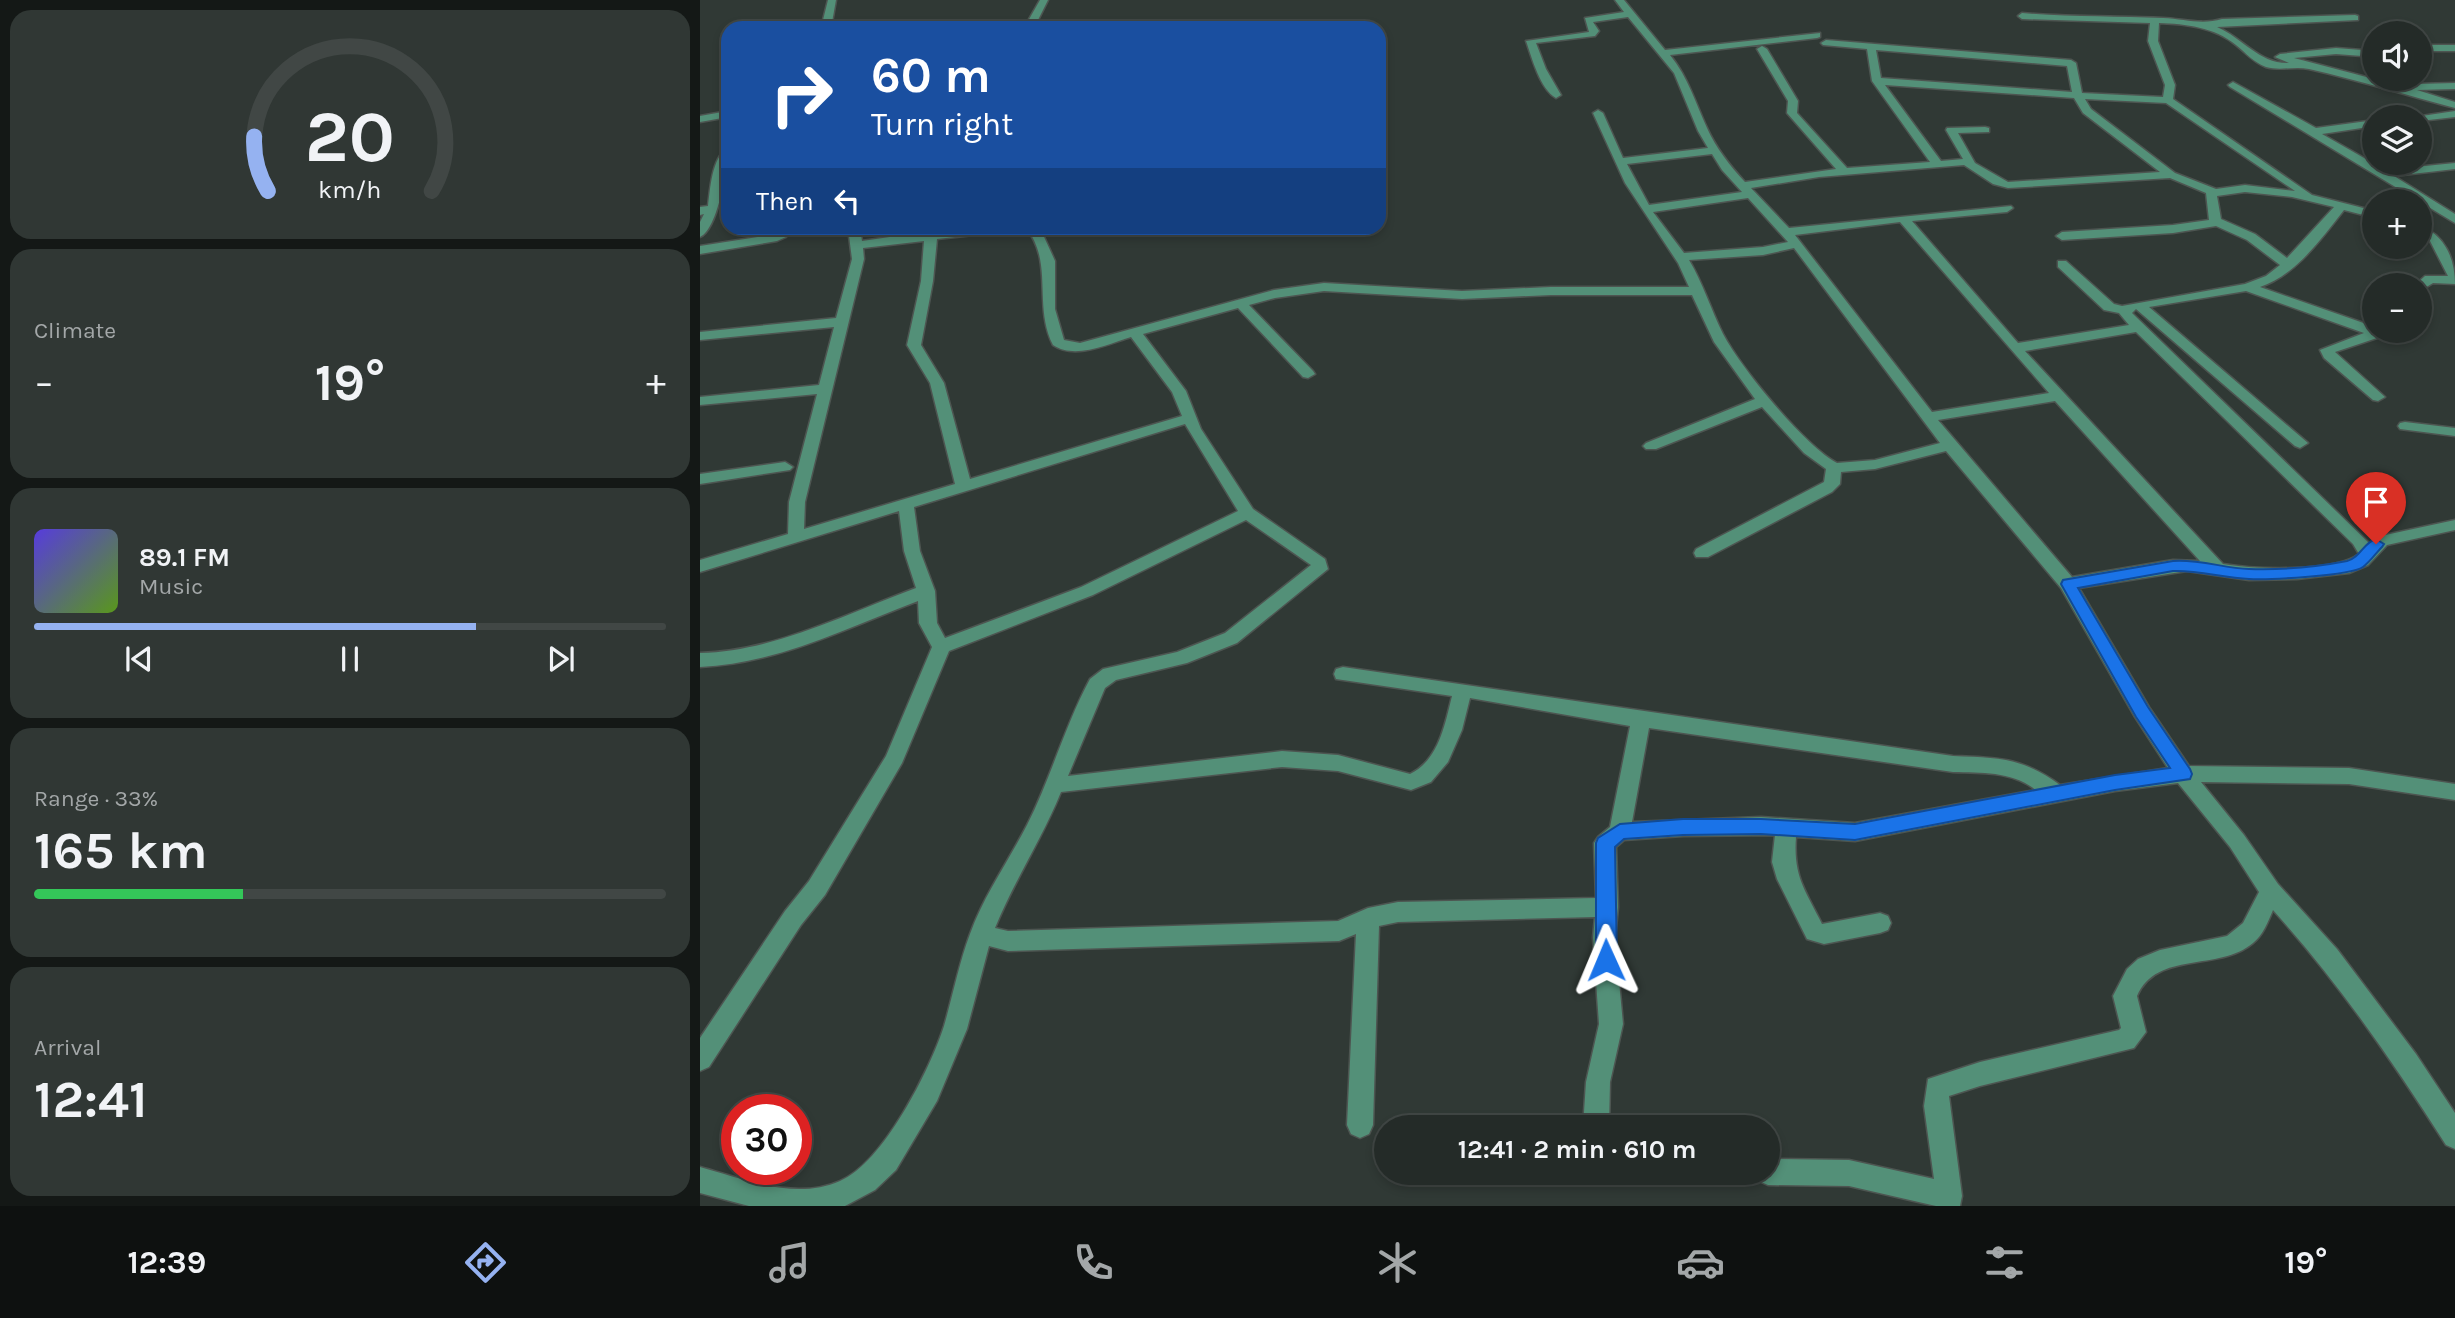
<!DOCTYPE html>
<meta charset="utf-8">
<style>
:root{--surface:#242b28;--page:#303734;--text:#f1f3f6;--muted:#a3a7a8;--line:#414745;--accent:#95b2f1}
body{margin:0;font-family:Karla,sans-serif;background:var(--page);color:var(--text);height:100vh;display:flex;flex-direction:column;font-size:26px;white-space:nowrap}
*{box-sizing:border-box;margin:0}
p{font-size:23px;color:var(--muted)}
.icon{flex:none;width:38px;height:38px;fill:none;stroke:currentColor;stroke-width:2;stroke-linecap:round;stroke-linejoin:round}
.map{position:relative;flex:1;overflow:hidden}
.sheet{display:flex;flex-direction:column;gap:10px;padding:10px;background:#141816;width:700px}
.sheet>*{flex:none}
.guide{position:absolute;left:21px;top:21px;width:665px;height:214px;border-radius:21px;box-shadow:0 4px 10px #0003,0 0 0 2px var(--line);background:#1a4fa0;color:#fff;overflow:hidden}
.controls{position:absolute;left:1662px;top:21px;display:grid;gap:14px}
.controls a{display:grid;place-items:center;width:70px;height:70px;border-radius:50%;background:var(--surface);box-shadow:0 4px 10px #0003,0 0 0 2px var(--line);font-size:35px}
.speed{position:absolute;left:21px;top:1094px;display:flex;gap:14px;font-size:35px;font-weight:700;text-align:center}
.speed>*{display:grid;place-content:center;width:91px;height:91px;border-radius:50%;background:var(--surface);box-shadow:0 4px 10px #0003,0 0 0 2px var(--line);line-height:1}
.speed .limit{border:10px solid #d22;background:#fff;color:#111}
.pin{position:absolute;display:grid;place-items:center;width:60px;height:60px;color:#fff;margin:-72px -30px;border-radius:50% 50% 50% 0;rotate:-45deg;box-shadow:0 0 7px #0007}
.pin .icon{rotate:45deg}
.me{position:absolute;width:77px;margin:-38px;rotate:359deg;stroke-linejoin:round;filter:drop-shadow(0 0 5px #0008)}
.turn{display:flex;align-items:center;gap:24px;height:147px;padding:0 35px;font-size:32px}
.turn .icon{width:91px;height:91px;stroke-width:2.5}
.turn b{display:block;font-size:49px;line-height:60px}
.then{display:flex;align-items:center;height:66px;padding:0 35px;background:#0003;gap:14px;font-size:26px}
.big{font-size:52px;font-weight:700;line-height:1.1}
.sheet .card{flex:1;display:flex;flex-direction:column;justify-content:center;gap:10px;min-width:0;padding:0 24px;border-radius:21px;background:var(--page)}
.sheet .dial{align-items:center;gap:0}
.dial svg{height:182px;overflow:visible;fill:none;stroke:var(--line);stroke-width:7;stroke-linecap:round;text-anchor:middle}
.dial text{fill:var(--text);stroke:none}
.song{display:flex;align-items:center;gap:21px}
.cover{width:84px;height:84px;border-radius:10px;background:linear-gradient(135deg,hsl(250 70% 55%),hsl(90 70% 35%))}
.played{height:7px;border-radius:4px;background:linear-gradient(90deg,var(--accent) 70%,var(--line) 70%)}
.keys{display:flex;justify-content:space-around;direction:ltr}
.heat{display:flex;justify-content:space-between;align-items:center;font-size:38px;direction:ltr}
.charge{height:10px;border-radius:5px;background:linear-gradient(90deg,#34c759 33%,var(--line) 0)}
.trip{position:absolute;left:674px;top:1115px;width:406px;height:70px;border-radius:35px;background:var(--surface);box-shadow:0 4px 10px #0003,0 0 0 2px var(--line);font-weight:700;line-height:70px;text-align:center}
.tab-bar{display:flex;height:112px;justify-content:space-around;align-items:center;background:#0e1110;color:var(--muted)}
.tab-bar .icon{width:49px;height:49px}
.tab-bar .on{color:var(--accent)}
.tab-bar b{font-size:32px;color:var(--text)}
main{display:flex;flex:1;min-height:0}
.map>svg:first-child{display:block}
.lines{fill:none;stroke-linecap:round;stroke-linejoin:round}
.minor-casing{stroke:#4d5551;stroke-width:3}
.minor{fill:#539078;fill-rule:evenodd}
.route{fill:#1a73e8;stroke:#114b97;stroke-width:2}
</style>
<main>
<section class="sheet">
<div class="card dial"><svg viewBox="0 0 100 80">
<path d="M14 69A42 42 0 1 1 86 69"/>
<path d="M14 69A42 42 0 0 1 8 45" stroke="#95b2f1"/>
<text x="50" y="56" font-size="32" font-weight="700">20</text>
<text x="50" y="72" font-size="11">km/h</text>
</svg></div>
<div class="card"><p>Climate</p>
<div class="heat"><a>−</a><b class="big">19°</b><a>+</a></div>
</div>
<div class="card">
<div class="song"><i class="cover"></i><div><b>89.1 FM</b><p>Music</p></div></div>
<div class="played"></div>
<div class="keys"><svg class="icon" aria-label="previous" viewBox="0 0 24 24"><path d="M18 5L8 12l10 7zM5 5v14"/></svg><svg class="icon" aria-label="pause" viewBox="0 0 24 24"><path d="M8 5v14M16 5v14"/></svg><svg class="icon" aria-label="next" viewBox="0 0 24 24"><path d="M6 5l10 7-10 7zM19 5v14"/></svg></div>
</div>
<div class="card"><p>Range · 33%</p><b class="big">165 km</b><div class="charge"></div></div>
<div class="card"><p>Arrival</p><b class="big">12:41</b></div>
</section>
<div class="map">
<svg width="1755" height="1206" viewBox="0 0 1755 1206">
<rect width="100%" height="100%" fill="#303935"/>
<g class="lines">
<g class="minor-casing">
<g id="minor">
<path d="M128,0H136L131,28H121Z"/>
<path d="M340,0H348L334,28H324Z"/>
<path d="M915,0H924L965,50L1120,33V37L1117,38L970,55C988,77 995,102 1007,128C1016,148 1030,166 1045,182L1136,169L1087,113L1088,101L1057,49L1062,46L1067,49L1098,101L1097,113L1147,168L1230,162L1172,81L1167,49L1123,45L1121,43L1126,40L1371,60L1376,63L1382,93L1463,97L1465,85L1448,41L1450,23L1322,19L1318,16L1322,13C1369,17 1416,16 1463,18C1484,19 1502,25 1522,19L1655,15L1658,16V20L1517,27C1543,38 1559,64 1589,63L1575,57L1580,54L1636,48L1675,51V57L1636,54L1594,58L1712,89V85L1716,84L1755,83V89L1717,90L1755,102V108C1706,95 1658,80 1609,69C1595,66 1580,71 1566,67C1553,62 1546,53 1536,45C1514,27 1486,24 1459,23L1458,41L1475,85L1473,99L1612,195L1675,211V218L1644,210C1621,239 1596,275 1560,287L1675,327V331H1688L1683,336L1635,352L1685,397L1678,401L1673,400L1624,358L1620,350L1664,333L1546,291L1449,307L1608,443L1600,448L1595,446L1436,309L1432,313L1670,544L1676,537L1755,520V530L1687,545L1668,565L1649,573L1597,579L1549,580L1487,571L1379,588L1449,707L1489,766L1649,768L1755,784V800L1649,784L1501,782L1544,835L1578,884L1637,949L1716,1054L1755,1113V1149L1746,1145C1693,1062 1639,983 1573,910C1568,922 1563,935 1553,943C1519,972 1457,950 1437,996L1446,1032L1434,1048L1280,1086L1249,1096L1262,1196L1260,1206H1236L1149,1186L1068,1185L1059,1181L1055,1172H1068V1159L1149,1160L1234,1179L1224,1106L1228,1079L1280,1062L1419,1030L1421,1028L1413,996L1427,969L1438,959L1460,950L1527,936L1543,923L1559,892L1530,847L1478,783L1415,791L1155,841L1096,837C1093,876 1105,890 1122,924L1180,913L1188,916L1191,923L1188,930L1180,933L1124,944L1107,939L1077,879L1072,862L1075,835L983,836L924,840L916,847L918,907L915,938L923,1024L910,1082L909,1127H883L886,1082L899,1024L893,938L895,917L698,922L679,926L673,1125L669,1134L660,1138L651,1134L647,1125L656,934L639,941L308,951L289,946L267,1029L237,1101L196,1170L175,1190L145,1206H49L0,1193V1167C44,1179 95,1201 140,1181C183,1163 230,1070 244,1026C253,995 259,963 270,934C284,895 308,862 327,825C351,778 365,725 390,679L403,669L477,652L525,633L611,565L546,520L393,595L249,651L202,763L125,895L101,925L9,1067L0,1071V1038L85,911L109,881L186,756L232,647L219,623L218,601C147,628 76,664 0,667V653C75,651 146,614 216,588L204,551L199,511L0,572V560L88,534L89,502L117,394L0,405V397L119,385L134,327L0,340V332L136,318L152,259L149,236L141,228H154L161,235L162,241L231,231L307,228L301,232L237,239L233,281L221,345L244,383L270,479L482,416L472,392L431,337C408,344 375,360 353,345C333,306 354,262 326,228H340L355,261V309L364,340L380,343L574,290L624,283L762,291L851,287H989L978,263L925,183L893,113L898,110L903,113L923,158L1008,148L998,131L974,73L928,17L893,22L899,31L895,36L836,43L846,69L861,95L856,98C840,89 832,58 826,41L889,32L885,18L924,12ZM1176,50L1367,66L1372,92L1181,78ZM1185,85L1374,98L1383,113L1460,172L1308,182L1275,163L1258,133L1289,132V128L1285,127L1247,128L1246,130L1263,159L1241,161ZM1385,99L1466,103L1595,191L1545,185L1516,189L1475,173L1391,109ZM1012,154L1022,170L1042,192L949,205L927,164ZM1264,165L1293,184L1308,188L1470,178L1506,193L1509,220L1473,225L1362,232L1356,236L1362,240L1473,233L1516,226L1547,240L1580,265L1566,276L1545,284L1422,306L1414,304L1366,261H1358V267L1404,310L1419,313L1429,325L1318,343L1212,221L1307,212L1313,208L1311,206L1089,228L1051,188L1119,177ZM1545,192L1592,197L1634,207L1587,258L1555,234L1521,219L1517,196ZM1048,198L1088,242L1063,247L984,253L953,212ZM1200,222L1349,393L1232,412L1095,235ZM224,241L221,281L207,345L230,383L255,484L104,529L105,502L164,259L163,248ZM1094,248L1240,443L1175,460L1137,463C1104,445 1041,368 1023,334C1011,310 1003,283 989,260L1063,255ZM624,291L762,299L851,295H992L1014,342L1055,399L946,443L943,446L946,449H956L1062,407L1104,453L1126,469L1124,482L996,549L994,553L996,557H1008L1132,492L1140,484L1141,472L1175,469L1246,451L1361,588L1435,717L1468,768L1360,785C1321,757 1299,758 1253,756L643,667L636,669L634,674L636,679L752,696C745,724 739,760 710,774L638,755L582,751L368,776L405,688L416,680L487,663L537,643L628,569L625,559L553,509L501,429L486,391L443,334L538,308L603,377L608,378L615,374L613,371L549,305L575,298ZM1436,332L1653,544L1659,554C1636,573 1552,569 1523,564L1325,351ZM1355,401L1500,561L1473,560L1372,577L1238,420ZM485,424L538,511L381,587L245,638L237,623L235,591L220,551L214,507ZM770,698L930,726L910,827L898,837L894,843L896,898L698,902L668,908L638,921L308,931L295,928C314,881 342,839 361,792L582,767L638,771L711,790L731,782L748,762L762,730ZM949,728L1253,772C1283,773 1311,771 1336,790L1155,823L1061,817L932,822Z"/>
<rect x="1720" y="45" width="35" height="6"/>
<path d="M1533,82L1616,128L1675,120V126L1622,134L1685,170L1755,163V169L1694,176L1755,214V223L1530,87L1528,85Z"/>
<path d="M28,111V117L0,122V116Z"/>
<path d="M1755,111V117L1720,121V117H1715Z"/>
<path d="M28,148C28,167 18,229 0,237V222L4,214L0,215V207L8,206C10,190 12,156 28,148Z"/>
<path d="M1720,226C1745,235 1755,259 1755,284L1733,283L1720,291V285H1715L1725,276H1748L1730,241L1720,235Z"/>
<path d="M78,228H90L86,237L77,241L0,254V246L70,235Z"/>
<path d="M1705,422L1755,428V436L1700,429L1698,426L1700,423Z"/>
<path d="M85,462L93,467L90,470L0,484V474Z"/>
</g>
</g>
<use href="#minor" class="minor"/>
</g>
<path class="route" d="M1676,539L1684,544L1682,547C1676,553 1670,562 1663,567C1650,576 1568,580 1549,579C1523,578 1499,570 1473,571L1378,588L1448,707L1490,769L1492,774L1490,779L1415,790L1155,840L1061,834L983,835L924,839L915,847L917,960L914,966L906,969L899,966L896,960V843L898,838L920,824L983,819H1061L1155,824L1415,775L1470,768L1436,717L1361,584L1363,580L1473,561C1499,559 1523,568 1549,569C1580,570 1616,567 1647,561C1660,558 1664,542 1676,539Z"/>
</svg>
<div class="controls">
<a><svg class="icon" aria-label="sound" viewBox="0 0 24 24"><path d="M4 9h4l5-4v14l-5-4H4zM17 9q2 3 0 6"/></svg></a>
<a><svg class="icon" aria-label="layers" viewBox="0 0 24 24"><path d="M12 4l9 5-9 5-9-5zM3 14l9 5 9-5"/></svg></a>
<a>+</a>
<a>−</a>
</div>
<div class="speed"><div class="limit">30</div></div>
<div class="pin" style="left:1676px;top:544px;background:#d93025"><svg class="icon" aria-label="arrive" viewBox="0 0 24 24"><path d="M6 21V4h12l-3 4 3 4H6"/></svg></div>
<svg class="me" style="left:906px;top:960px" viewBox="-20 -20 40 40"><path d="M0-17L14 15 0 8-14 15z" fill="#1a73e8" stroke="#fff" stroke-width="4"/></svg>
<div class="trip">12:41 · 2 min · 610 m</div>
<div class="guide">
<div class="turn"><svg class="icon" aria-label="right" viewBox="0 0 24 24"><path d="M7 20v-9h11M14 6l5 5-5 5"/></svg><div><b>60 m</b>Turn right</div></div>
<div class="then">Then<svg class="icon" aria-label="left" viewBox="0 0 24 24"><path d="M17 20v-9H6M10 6l-5 5 5 5"/></svg></div>
</div>
</div>
</main>
<nav class="tab-bar">
<b>12:39</b>
<svg class="icon on" aria-label="directions" viewBox="0 0 24 24"><path d="M12 3l9 9-9 9-9-9zM9 14v-3h6M13 9l2 2-2 2"/></svg>
<svg class="icon" aria-label="music" viewBox="0 0 24 24"><path d="M9 18V5l10-2v13"/><circle cx="6" cy="18" r="3"/><circle cx="16" cy="16" r="3"/></svg>
<svg class="icon" aria-label="phone" viewBox="0 0 24 24"><path d="M5 4h4l2 5-3 2q2 4 5 5l2-3 5 2v4C11 20 4 13 5 4z"/></svg>
<svg class="icon" aria-label="climate" viewBox="0 0 24 24"><path d="M12 3v18M4 7l16 10M4 17L20 7"/></svg>
<svg class="icon" aria-label="car" viewBox="0 0 24 24"><path d="M5 17H2v-5l4-1 3-4h7l3 4 3 1v5h-3M9 17h6M6 11h13"/><circle cx="7" cy="17" r="2"/><circle cx="17" cy="17" r="2"/></svg>
<svg class="icon" aria-label="filters" viewBox="0 0 24 24"><path d="M4 7h16M4 17h16"/><circle cx="9" cy="7" r="2"/><circle cx="15" cy="17" r="2"/></svg>
<b>19°</b>
</nav>
